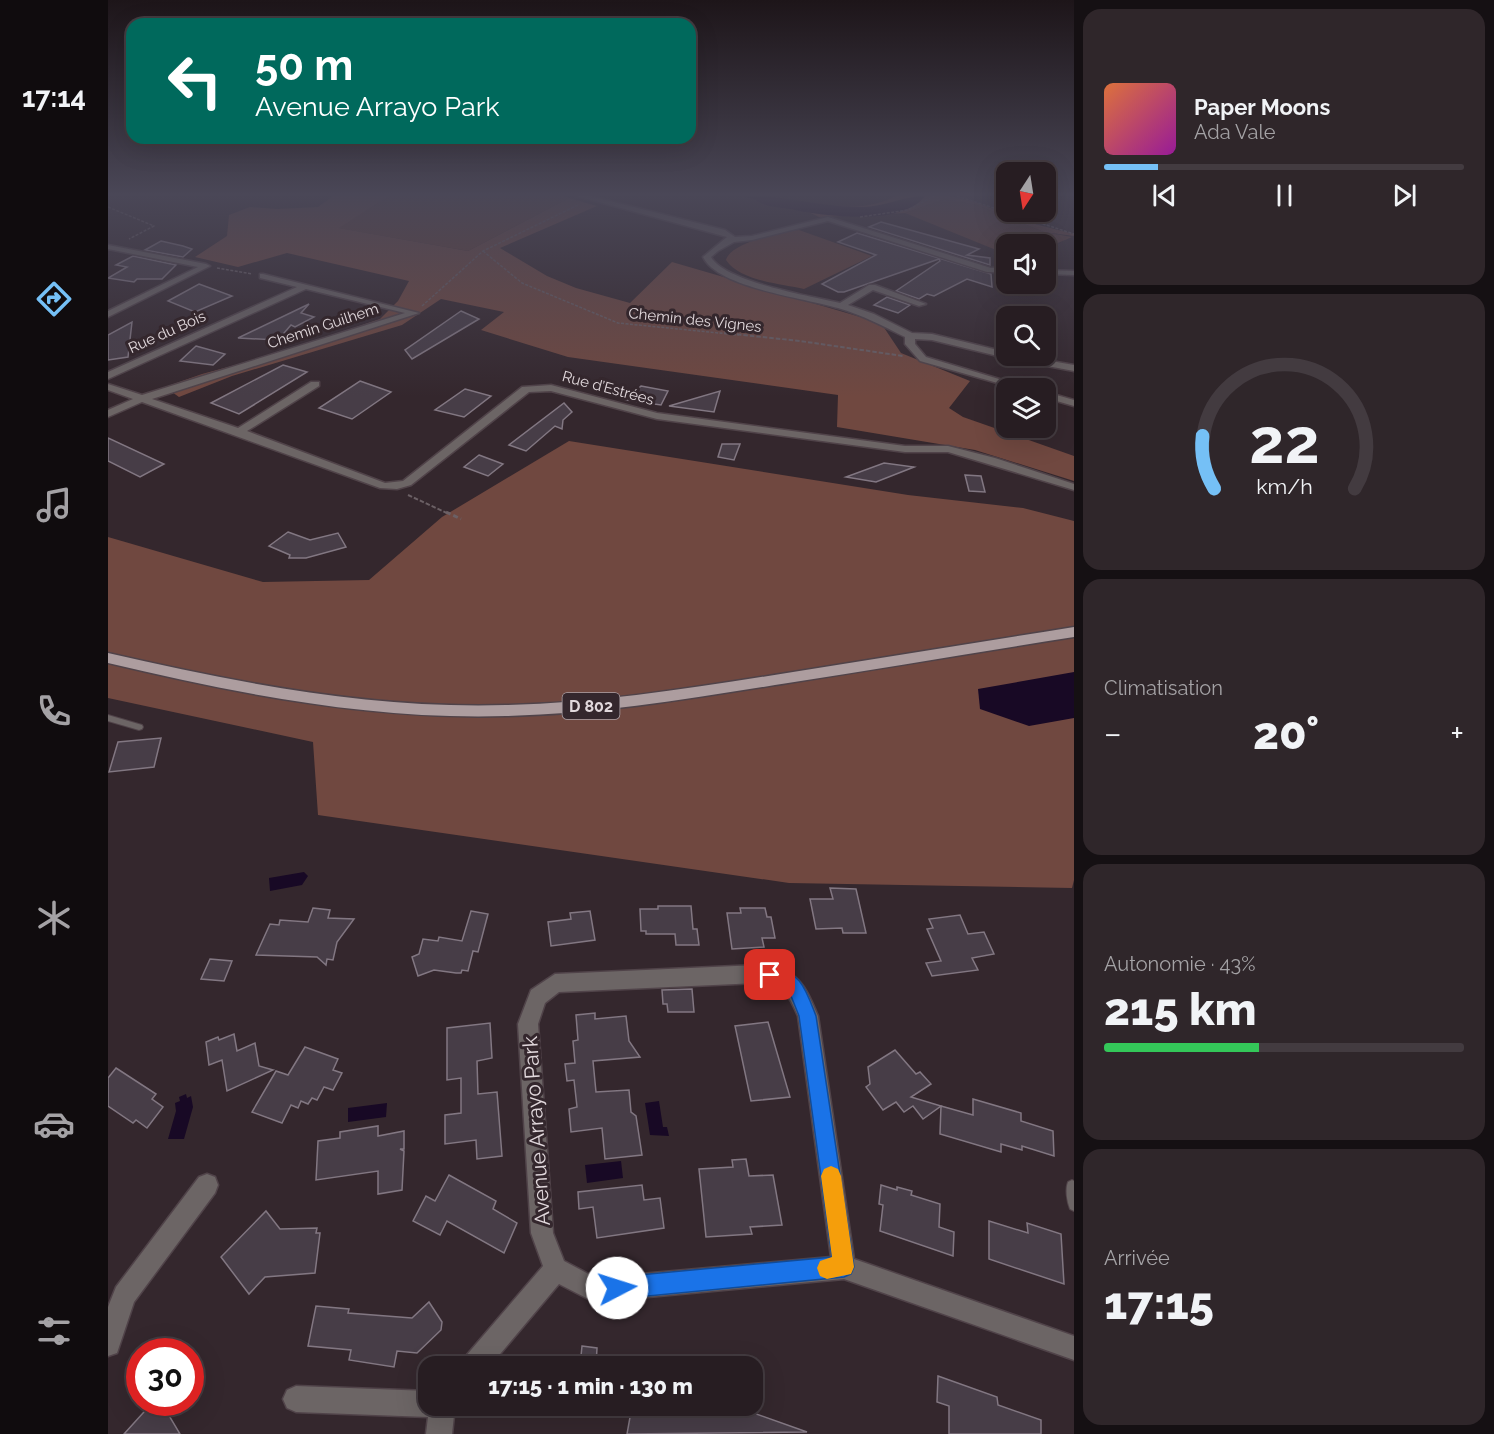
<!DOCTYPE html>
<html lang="fr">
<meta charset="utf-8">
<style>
:root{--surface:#271d22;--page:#2f262a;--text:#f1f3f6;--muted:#a4a2a5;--line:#433b40;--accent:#75c0f6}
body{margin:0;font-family:Raleway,sans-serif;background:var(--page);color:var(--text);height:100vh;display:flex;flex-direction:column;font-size:22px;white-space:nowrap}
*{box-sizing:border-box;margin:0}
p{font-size:20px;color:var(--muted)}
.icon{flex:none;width:33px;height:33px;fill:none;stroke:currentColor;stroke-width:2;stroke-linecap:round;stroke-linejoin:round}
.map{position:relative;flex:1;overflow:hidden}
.drawer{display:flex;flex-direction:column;gap:9px;padding:9px;background:#151013;width:420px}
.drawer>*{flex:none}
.banner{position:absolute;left:18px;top:18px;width:570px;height:126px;border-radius:18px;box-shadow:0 6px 24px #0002,0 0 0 2px var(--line);background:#00695c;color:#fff;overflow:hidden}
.needle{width:39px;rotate:192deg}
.buttons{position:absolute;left:888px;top:162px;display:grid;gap:12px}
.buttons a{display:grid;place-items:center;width:60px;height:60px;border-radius:12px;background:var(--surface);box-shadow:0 6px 24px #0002,0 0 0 2px var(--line);font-size:30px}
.speed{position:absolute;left:18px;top:1338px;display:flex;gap:12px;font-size:30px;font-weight:700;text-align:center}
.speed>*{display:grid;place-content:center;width:78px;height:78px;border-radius:50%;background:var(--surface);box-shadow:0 6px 24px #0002,0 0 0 2px var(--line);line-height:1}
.speed .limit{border:9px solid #d22;background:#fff;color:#111}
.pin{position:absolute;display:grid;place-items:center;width:51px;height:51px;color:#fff;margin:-26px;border-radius:12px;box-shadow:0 3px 9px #0006}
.me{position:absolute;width:66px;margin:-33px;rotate:85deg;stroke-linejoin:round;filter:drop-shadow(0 0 4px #0008)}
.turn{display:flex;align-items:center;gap:21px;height:126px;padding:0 30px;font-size:27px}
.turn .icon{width:78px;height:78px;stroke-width:2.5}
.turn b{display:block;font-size:42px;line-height:51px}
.big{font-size:45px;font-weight:800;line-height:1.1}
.drawer .card{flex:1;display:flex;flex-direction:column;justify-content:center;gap:9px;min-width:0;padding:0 21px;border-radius:18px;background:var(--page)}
.drawer .dial{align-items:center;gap:0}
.dial svg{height:156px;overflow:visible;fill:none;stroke:var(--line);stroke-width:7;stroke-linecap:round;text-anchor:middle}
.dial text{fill:var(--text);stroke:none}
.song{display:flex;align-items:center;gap:18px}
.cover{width:72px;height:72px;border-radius:9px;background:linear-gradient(135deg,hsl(20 70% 55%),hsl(300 70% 35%))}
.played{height:6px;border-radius:3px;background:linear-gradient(90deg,var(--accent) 15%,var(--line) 15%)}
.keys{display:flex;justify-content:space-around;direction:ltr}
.heat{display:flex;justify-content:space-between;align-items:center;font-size:33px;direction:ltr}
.charge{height:9px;border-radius:4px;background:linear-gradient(90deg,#34c759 43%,var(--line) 0)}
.trip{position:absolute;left:310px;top:1356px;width:345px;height:60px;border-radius:18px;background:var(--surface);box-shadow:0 6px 24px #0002,0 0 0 2px var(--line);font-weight:800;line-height:60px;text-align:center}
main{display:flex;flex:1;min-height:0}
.tabs{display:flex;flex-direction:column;width:108px;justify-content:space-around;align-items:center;background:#100c0e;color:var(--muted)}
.tabs .icon{width:42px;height:42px}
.tabs .on{color:var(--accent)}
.tabs b{font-size:27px;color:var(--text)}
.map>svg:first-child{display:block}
.green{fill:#643f37}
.forest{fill:#704840}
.water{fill:#180925}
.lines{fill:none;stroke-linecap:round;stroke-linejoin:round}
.stream{stroke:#180925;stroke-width:3}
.river{fill:#180925;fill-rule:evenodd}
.building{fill:#473d47;stroke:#827782;stroke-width:1.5}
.lane-casing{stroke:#504349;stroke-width:2}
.street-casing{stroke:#504349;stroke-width:3}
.primary-casing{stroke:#504349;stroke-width:3}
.path-far2{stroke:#6b6065;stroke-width:1.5;stroke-dasharray:3 1.5;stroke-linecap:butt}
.path-far1{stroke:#6b6065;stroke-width:2;stroke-dasharray:4.5 2;stroke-linecap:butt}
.path{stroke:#6b6065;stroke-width:3;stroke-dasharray:5 3;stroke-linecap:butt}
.lane{fill:#6c6565;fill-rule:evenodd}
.street{fill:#6c6565;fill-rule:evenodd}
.primary{fill:#ad9d9f;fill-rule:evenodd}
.route{fill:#1a73e8;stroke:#114b97;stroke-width:1.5}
.slow{fill:#f59e0b}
.labels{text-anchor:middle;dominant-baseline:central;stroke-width:6;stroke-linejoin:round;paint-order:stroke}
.far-street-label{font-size:15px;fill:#e1d8dc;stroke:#34272d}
.shield{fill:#34272d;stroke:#ada3a8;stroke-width:1.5}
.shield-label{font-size:16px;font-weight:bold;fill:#e1d8dc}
.near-street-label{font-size:21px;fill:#e1d8dc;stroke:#34272d}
</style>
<main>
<nav class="tabs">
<b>17:14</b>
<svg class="icon on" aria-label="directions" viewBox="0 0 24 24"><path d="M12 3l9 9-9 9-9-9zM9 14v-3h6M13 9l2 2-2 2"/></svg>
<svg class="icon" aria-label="music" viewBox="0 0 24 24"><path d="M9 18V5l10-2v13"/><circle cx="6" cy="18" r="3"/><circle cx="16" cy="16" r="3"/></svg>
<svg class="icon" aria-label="phone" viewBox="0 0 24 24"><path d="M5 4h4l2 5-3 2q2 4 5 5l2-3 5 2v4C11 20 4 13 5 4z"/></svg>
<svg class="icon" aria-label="climate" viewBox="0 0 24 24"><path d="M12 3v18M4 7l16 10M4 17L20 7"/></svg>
<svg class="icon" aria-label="car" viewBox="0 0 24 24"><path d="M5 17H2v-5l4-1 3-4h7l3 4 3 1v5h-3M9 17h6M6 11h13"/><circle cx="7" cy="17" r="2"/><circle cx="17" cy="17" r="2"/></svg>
<svg class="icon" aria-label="filters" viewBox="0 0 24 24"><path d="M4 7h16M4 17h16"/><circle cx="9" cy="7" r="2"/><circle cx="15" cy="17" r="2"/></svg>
</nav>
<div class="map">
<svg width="966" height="1434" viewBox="0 0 966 1434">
<rect width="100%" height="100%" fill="#34272d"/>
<g class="green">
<path d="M281,196H457L461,198L360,251L230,228Z"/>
<path d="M837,199L869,205L936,232L964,237L938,248V244H898V254L797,213Z"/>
<path d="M691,230L764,256L696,289C673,284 632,281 618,260C622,243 675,231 691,230Z"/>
</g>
<g class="forest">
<path d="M225,196H281L231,228L360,251L461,198L489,206L392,248L439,276L468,288L522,303L564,262L773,323L793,353L862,381L841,408L855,417L966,456V481L867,450L729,427L730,395L460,357L373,330L396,312L333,299L294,325L124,376L71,397L57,387L94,374L168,354L272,319L290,301L301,281L179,253L130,267L87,257L119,236L121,215L142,207L169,209L210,207Z"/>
<path d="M787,196H842L867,202L919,222L966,234V236L936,232L869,205L837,199L797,213L711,217L680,202C714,205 755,214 787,196Z"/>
<path d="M461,441L800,495L915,508L966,521V880L964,888L681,883L210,815L205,742L0,698V537L155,582L261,580L334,517Z"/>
</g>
<g class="water">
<path d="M966,672V718L921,726L872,709L870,689Z"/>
<path d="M196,872L200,876L194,885L162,891L161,878Z"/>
<path d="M78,1094L79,1098L83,1096L85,1107L76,1139H60L68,1111L67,1103L72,1101L71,1097Z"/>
<path d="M551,1101L555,1127H559L561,1136L542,1135L537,1103Z"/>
<path d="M279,1103L278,1117L240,1122V1108Z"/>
<path d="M513,1161L515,1178L479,1183L477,1165Z"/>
</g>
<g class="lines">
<path class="stream" d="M640,196L657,200"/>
<path class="river" d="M644,196C681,196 717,208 754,207C777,207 795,196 817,196C794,227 715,216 682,209C669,207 652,207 644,196Z"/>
</g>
<g class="building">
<path d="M773,222L871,249L859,255L882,258V265L761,227Z"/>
<path d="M749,233L883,274L884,287L859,279L826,296L819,294L811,299L788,291L832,261L831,259L736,292H730L714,284L768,255L730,242Z"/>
<path d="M53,241L75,246L84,249L75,257L37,250Z"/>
<path d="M25,256L68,265L54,279H29L26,282L0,278L19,267L8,265Z"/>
<path d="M91,284L124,296L87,312L60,301Z"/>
<path d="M779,297L802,305L790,313L766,305Z"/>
<path d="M201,304L193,313L206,317L187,327L183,325L170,340L130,338Z"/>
<path d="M353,311L371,319L304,359L297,350Z"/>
<path d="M24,322L20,357L0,360V335Z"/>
<path d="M88,346L117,354L105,365L72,361Z"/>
<path d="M175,365L199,372L131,414L103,403Z"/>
<path d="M252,381L283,392L244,419L211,408Z"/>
<path d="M533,386L560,391L553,405L518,400Z"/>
<path d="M357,389L383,396L356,417L327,410Z"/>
<path d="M612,391L606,412L561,406Z"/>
<path d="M456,403L464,412L455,420L454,429L447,426L418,451L401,445Z"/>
<path d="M0,438L56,464L32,477L0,461Z"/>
<path d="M614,444H632L626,460L610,457Z"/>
<path d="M371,455L395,464L380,476L356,467Z"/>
<path d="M776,463L806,467L768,482L738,477Z"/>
<path d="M857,475L873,476L877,492L861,491Z"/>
<path d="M180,532L202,540L230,533L238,547L198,558H181L182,555L161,546Z"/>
<path d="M53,738L46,767L1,772L10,742Z"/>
<path d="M722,888L748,889L758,933H735L734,928L708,929L702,899H725Z"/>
<path d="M550,906H583L585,929H589L591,945H568L567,934H538V931H533L532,909H550Z"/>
<path d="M205,908L222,910L220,918L246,919L229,942L225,960L219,959L218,965L209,957L148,955L162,924L171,925L172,920L200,922Z"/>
<path d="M632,908H657L659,917H663L667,938H654L656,947L624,949L619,913H633Z"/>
<path d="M363,911L380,914L370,952L365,951L360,971L354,970L353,973H348L326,970L310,976L304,957L311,954L315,939L330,941L331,937L354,941Z"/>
<path d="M482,911L487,940L443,946L440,922L463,919L462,913Z"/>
<path d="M852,915L860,934L876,932L886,954L864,958L870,970L824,976L818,963L833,961L819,929L825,928L821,919Z"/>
<path d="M102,959L124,961L116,981L93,979Z"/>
<path d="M584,989L586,1012H560L559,1004H555L554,990Z"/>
<path d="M487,1013V1019L518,1016L521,1041L532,1057L485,1061L488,1092L521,1090L523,1112L528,1116L534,1155L497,1159L494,1128L463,1132L461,1109L469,1107L466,1080L459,1081L457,1064L467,1063L465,1041L470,1040L468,1015Z"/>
<path d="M660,1022L682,1097L643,1101L627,1026Z"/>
<path d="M382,1023L384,1058L369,1061L370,1094L389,1092L394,1156L369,1159L368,1140L337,1144V1115L353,1113V1078L339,1080V1028Z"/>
<path d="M126,1034L129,1051L147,1043L151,1066L165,1070L119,1091L114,1060L101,1065L98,1042L110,1037L111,1040Z"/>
<path d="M197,1047L230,1059L225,1070L234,1073L225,1090L216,1087L209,1100L204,1098L200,1104L193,1101L190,1108L183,1105L174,1123L144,1112L168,1071L180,1075Z"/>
<path d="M787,1050L808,1074L812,1072L823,1084L803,1097L833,1106L815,1119L805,1106L796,1112L788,1102L775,1110L758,1087L762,1084L760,1067Z"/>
<path d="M8,1068L48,1094L44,1099L55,1107L39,1128L28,1120L25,1123L0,1106V1078Z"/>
<path d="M865,1099L913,1113V1121L945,1131L946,1156L914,1146V1150L893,1144V1152L832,1134L833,1106L865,1115Z"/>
<path d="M270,1126V1136L296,1131V1149H292L296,1151L294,1190L270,1194V1171L208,1180L210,1141L232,1138V1132Z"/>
<path d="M638,1159L641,1176L665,1175L674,1225L642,1227L644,1234L598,1237L591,1169L625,1167L624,1160Z"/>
<path d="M341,1175L388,1201L385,1209L409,1223L396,1253L339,1221L332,1235L305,1221L318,1196L327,1201Z"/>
<path d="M534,1185L536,1200L552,1198L556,1228L489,1238L485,1207L471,1209L470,1192Z"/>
<path d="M773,1185L789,1190V1187L804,1191L803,1195L832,1204L831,1227L846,1232L845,1256L772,1231L775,1205L771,1204Z"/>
<path d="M158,1211L172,1229L209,1228L208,1233H212L207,1273L157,1277L141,1294L113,1257Z"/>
<path d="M881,1221L920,1233L919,1223L953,1234L956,1284L881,1259Z"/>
<path d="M321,1302L334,1322L333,1330L309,1353L289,1351L286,1367L241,1360L243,1350L200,1346L208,1306L241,1309L240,1313L304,1318Z"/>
<path d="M474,1346L489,1348L488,1366H472Z"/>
<path d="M830,1376L889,1397L890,1405L933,1420V1434H841V1406L829,1402Z"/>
<path d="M45,1402H53L72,1434H16Z"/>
<path d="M524,1406H626L699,1432L519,1434Z"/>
</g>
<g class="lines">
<g class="lane-casing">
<g id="lane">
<path d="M0,715L34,725L35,727L34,729L31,730L0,721Z"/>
<path d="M964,1180L966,1181V1211L962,1209C959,1202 957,1189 960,1182Z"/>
</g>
</g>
<g class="street-casing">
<g id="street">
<path d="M469,196H482L617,230L627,237L644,236L720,217L883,268H898V272H879L720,221L644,240L626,242L610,251L603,257C617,282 703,296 732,303L761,285H767L818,304L811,306L765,290L740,305L766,314L804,333L824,334L898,352V356H915L966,365V371L902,359L824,340L807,339V344L818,357L921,388H907L812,361L797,344V337C775,326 754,315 730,308C697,298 610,288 595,257L619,237Z"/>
<path d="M0,245L98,264L102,266L0,317V311L90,267L0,249Z"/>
<path d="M938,270L966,271V275L938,274Z"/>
<path d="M155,274L311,313L44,399L130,428L203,382H211V386L139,431L277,483L295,481L414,387L443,385L549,413L797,446H840L887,458L966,484V490L840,452H797L549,419L443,391L421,392L303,485L289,489L272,488L34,402L0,417V410L25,399L0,390V384L34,395L297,313L198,289L0,379V372L189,287L152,278V274Z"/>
<path d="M938,392L966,400V406L938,398Z"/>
<path d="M650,965C690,970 695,981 710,1016L746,1259L966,1336V1360L736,1279L486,1302L451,1284L382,1366H354L357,1357L435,1266L423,1233L410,1024L423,990L447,974ZM650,983C676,987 680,992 690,1016L723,1257L488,1278L456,1261L445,1233L430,1024L437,1003L451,992Z"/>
<path d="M99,1174L107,1177L110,1185L107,1193L26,1302L9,1353L0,1356V1307L8,1287L91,1177Z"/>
<path d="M188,1386L321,1391V1406H347L344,1434H318L320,1417L188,1412L179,1408L175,1399L179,1390Z"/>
</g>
</g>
<g class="primary-casing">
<path id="primary" d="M966,627V637C871,652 775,668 680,683C586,698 493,714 398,716C263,720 130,694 0,663V653C130,683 263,709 398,705C494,703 590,687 685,672C779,657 872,642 966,627Z"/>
</g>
<g class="path-far2">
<path d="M849,196L966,234"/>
<path d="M0,207L46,226L21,239"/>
<path d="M752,217L800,210L826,196"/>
<path d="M375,251L414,283L510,323L631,335"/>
<path d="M109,268L144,274"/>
<path d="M314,306L375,251L470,205"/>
</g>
<g class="path-far1">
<path d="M616,333L692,341L795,356"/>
<path d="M300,495L341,514"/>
</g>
<path class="path" d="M338,512L353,519"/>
<use href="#lane" class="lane"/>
<use href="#street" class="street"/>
<use href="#primary" class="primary"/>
</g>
<linearGradient id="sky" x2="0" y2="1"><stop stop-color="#1d1519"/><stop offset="0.49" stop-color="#4a4757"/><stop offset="1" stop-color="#4a4757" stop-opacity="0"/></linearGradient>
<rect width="966" height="397" fill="url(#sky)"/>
<path class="route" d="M662,967C693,970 698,990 708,1016L746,1267L743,1274L736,1277L509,1299L501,1296L498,1288L501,1280L509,1277L724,1257L691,1016L683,996L671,985L656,981L654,975L656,970Z"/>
<path class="slow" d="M723,1166L730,1169L733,1176L746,1267L743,1274L719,1279L712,1276L709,1268L712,1261L724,1257L713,1176L716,1169Z"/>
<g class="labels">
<g class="far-street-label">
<text transform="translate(587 320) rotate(6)">Chemin des Vignes</text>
<text transform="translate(215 326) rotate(-18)">Chemin Guilhem</text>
<text transform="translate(59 332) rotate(-24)">Rue du Bois</text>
<text transform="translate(500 388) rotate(15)">Rue d’Estrées</text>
</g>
<rect class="shield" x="454.5" y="693" width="57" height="26" rx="4.5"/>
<g class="shield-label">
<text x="483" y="706">D 802</text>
</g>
<g class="near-street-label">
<text transform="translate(428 1131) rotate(-94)">Avenue Arrayo Park</text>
</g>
</g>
</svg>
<div class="buttons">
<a><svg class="needle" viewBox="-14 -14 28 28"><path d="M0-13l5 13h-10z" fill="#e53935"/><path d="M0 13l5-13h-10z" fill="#a4a2a5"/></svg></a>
<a><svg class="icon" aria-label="sound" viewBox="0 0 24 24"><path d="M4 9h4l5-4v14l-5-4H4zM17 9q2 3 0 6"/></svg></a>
<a><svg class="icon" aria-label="search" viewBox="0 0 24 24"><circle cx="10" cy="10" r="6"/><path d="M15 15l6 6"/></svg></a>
<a><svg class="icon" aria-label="layers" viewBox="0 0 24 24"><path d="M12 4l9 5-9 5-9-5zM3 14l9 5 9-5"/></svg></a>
</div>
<div class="speed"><div class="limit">30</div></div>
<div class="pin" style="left:662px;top:975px;background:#d93025"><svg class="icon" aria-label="arrive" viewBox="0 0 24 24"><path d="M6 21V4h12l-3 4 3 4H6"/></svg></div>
<svg class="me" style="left:509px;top:1288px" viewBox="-20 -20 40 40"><circle r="19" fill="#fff"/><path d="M0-13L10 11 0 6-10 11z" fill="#1a73e8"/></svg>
<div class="trip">17:15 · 1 min · 130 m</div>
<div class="banner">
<div class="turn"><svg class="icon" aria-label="left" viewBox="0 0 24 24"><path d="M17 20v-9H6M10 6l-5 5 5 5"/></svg><div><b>50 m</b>Avenue Arrayo Park</div></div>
</div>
</div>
<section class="drawer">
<div class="card">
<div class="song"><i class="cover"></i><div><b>Paper Moons</b><p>Ada Vale</p></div></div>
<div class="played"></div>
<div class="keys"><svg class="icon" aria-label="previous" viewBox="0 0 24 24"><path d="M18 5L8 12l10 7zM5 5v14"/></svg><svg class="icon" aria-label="pause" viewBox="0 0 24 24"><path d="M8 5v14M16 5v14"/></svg><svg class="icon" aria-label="next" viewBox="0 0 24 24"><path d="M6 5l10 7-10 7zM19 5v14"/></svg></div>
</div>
<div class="card dial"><svg viewBox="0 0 100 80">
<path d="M14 69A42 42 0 1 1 86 69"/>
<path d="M14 69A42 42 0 0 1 8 42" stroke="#75c0f6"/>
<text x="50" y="56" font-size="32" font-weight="700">22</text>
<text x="50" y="72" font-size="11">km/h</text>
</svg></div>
<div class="card"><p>Climatisation</p>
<div class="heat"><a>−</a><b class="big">20°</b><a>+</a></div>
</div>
<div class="card"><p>Autonomie · 43%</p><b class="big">215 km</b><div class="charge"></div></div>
<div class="card"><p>Arrivée</p><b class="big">17:15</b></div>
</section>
</main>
